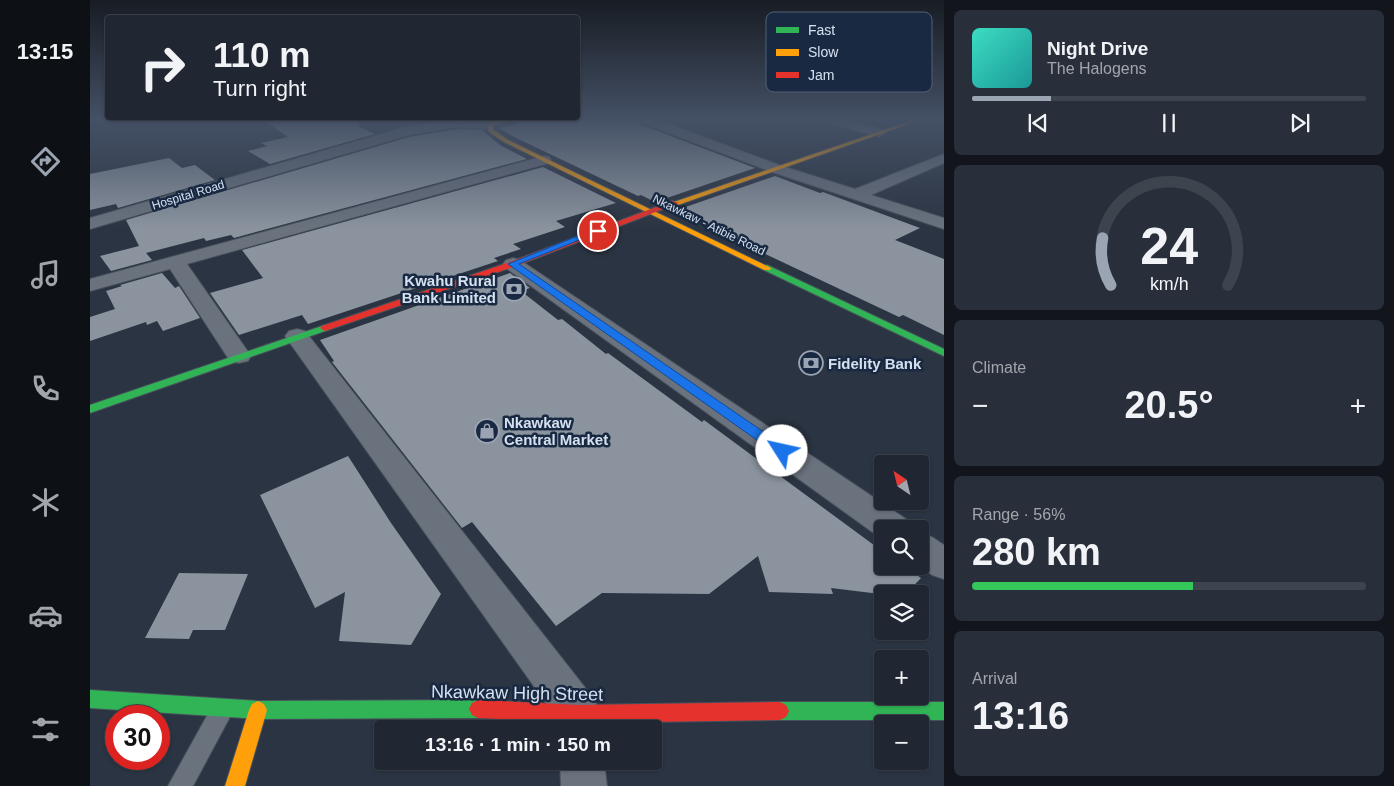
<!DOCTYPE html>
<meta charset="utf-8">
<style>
:root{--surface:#202732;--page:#282f3a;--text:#f1f3f6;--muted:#a2a5ac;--line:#3d444d;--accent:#9aa4b3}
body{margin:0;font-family:Helvetica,sans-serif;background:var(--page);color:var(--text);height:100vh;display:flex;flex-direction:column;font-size:19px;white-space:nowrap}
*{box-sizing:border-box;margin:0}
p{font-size:16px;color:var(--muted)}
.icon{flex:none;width:28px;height:28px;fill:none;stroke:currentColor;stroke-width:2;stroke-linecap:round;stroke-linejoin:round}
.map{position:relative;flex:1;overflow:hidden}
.sheet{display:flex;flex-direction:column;gap:10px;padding:10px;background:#12151c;width:450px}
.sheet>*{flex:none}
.banner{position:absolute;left:15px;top:15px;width:475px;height:105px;border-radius:5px;box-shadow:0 1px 4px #0004,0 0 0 1px var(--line);background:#202732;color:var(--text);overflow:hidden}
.needle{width:32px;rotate:325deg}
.controls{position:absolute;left:784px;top:455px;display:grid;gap:10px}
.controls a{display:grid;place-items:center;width:55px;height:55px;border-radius:5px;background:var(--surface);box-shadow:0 1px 4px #0004,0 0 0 1px var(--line);font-size:25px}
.speed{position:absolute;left:15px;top:705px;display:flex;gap:10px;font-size:25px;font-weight:700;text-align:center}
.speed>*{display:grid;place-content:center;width:65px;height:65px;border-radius:50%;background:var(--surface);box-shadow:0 1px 4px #0004,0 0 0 1px var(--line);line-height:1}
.speed .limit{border:8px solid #d22;background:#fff;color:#111}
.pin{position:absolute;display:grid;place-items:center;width:42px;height:42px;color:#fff;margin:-21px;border:2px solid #fff;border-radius:50%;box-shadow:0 1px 5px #0007}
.me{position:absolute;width:55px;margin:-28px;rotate:305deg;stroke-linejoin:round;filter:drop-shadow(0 0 4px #0008)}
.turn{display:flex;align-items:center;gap:18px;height:105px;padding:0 25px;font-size:22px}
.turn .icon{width:65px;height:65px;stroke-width:2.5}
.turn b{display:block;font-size:35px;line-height:42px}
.big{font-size:38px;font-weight:700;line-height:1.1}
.sheet .widget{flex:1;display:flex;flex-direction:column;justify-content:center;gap:8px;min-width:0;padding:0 18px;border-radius:8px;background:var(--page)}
.sheet .dial{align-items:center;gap:0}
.dial svg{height:130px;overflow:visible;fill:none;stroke:var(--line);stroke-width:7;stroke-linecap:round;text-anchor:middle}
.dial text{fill:var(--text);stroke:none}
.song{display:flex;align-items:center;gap:15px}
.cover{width:60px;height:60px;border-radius:8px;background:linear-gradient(135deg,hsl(170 70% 55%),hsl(180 70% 35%))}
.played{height:5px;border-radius:2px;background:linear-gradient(90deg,var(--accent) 20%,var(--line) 20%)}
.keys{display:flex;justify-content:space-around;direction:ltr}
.heat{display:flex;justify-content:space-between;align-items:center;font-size:28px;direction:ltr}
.charge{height:8px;border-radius:4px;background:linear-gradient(90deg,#34c759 56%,var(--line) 0)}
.trip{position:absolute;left:284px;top:720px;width:288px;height:50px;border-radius:5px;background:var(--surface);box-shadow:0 1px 4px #0004,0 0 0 1px var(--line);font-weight:700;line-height:50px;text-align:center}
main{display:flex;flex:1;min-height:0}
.dock{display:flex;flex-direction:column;width:90px;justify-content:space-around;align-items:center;background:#0d1014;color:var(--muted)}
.dock .icon{width:35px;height:35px}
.dock .active{color:var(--accent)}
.dock b{font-size:22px;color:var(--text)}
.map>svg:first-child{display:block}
.building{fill:#8a939e}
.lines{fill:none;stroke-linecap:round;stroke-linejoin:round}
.lane-casing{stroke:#48505c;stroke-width:2}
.street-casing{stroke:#48505c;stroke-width:2}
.fast-casing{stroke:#48505c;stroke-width:2}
.slow-casing{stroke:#48505c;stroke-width:2}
.jam-casing{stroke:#48505c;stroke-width:2}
.lane{fill:#6a727e;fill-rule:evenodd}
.street{fill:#6a727e;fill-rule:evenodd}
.fast{fill:#30b455;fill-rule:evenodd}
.slow{fill:#ff9f0a;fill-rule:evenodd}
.jam{fill:#e5322d;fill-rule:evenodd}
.route{fill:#1a73e8;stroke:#114b97}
.labels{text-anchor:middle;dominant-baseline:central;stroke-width:5;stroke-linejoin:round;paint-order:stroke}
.far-street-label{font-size:12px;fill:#d5e0f0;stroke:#182941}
.poi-label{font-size:15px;font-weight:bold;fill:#d5e0f0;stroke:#182941;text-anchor:start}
.near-street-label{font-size:18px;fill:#d5e0f0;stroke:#182941}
.key{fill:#182941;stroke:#516076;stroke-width:1}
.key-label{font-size:14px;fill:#d5e0f0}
</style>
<main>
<nav class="dock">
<b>13:15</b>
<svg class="icon active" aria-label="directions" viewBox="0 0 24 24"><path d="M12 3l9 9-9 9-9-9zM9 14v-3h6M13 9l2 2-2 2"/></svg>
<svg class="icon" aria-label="music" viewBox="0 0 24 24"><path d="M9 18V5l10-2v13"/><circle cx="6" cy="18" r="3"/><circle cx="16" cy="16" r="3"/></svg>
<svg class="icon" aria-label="phone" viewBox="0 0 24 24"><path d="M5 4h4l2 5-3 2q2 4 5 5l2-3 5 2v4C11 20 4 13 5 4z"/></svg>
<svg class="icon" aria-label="climate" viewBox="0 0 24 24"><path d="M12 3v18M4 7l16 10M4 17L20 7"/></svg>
<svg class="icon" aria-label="car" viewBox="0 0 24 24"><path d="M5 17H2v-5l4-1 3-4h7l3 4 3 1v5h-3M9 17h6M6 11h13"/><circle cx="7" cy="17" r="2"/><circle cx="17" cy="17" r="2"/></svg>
<svg class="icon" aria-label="filters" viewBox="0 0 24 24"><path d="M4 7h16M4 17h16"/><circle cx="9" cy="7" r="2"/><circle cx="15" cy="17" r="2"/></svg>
</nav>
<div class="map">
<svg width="854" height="786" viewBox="0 0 854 786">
<rect width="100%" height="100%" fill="#2b3442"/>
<g class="building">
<path d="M172,119H268L269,127L285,134L180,164L158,151L177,146L171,143L198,137Z"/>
<path d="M429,119H546L549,124L665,168L565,202L551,195L548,196L422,136L409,128L426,124Z"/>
<path d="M367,129L392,130L410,145L437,159L144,238L141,235L116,241L114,238L56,253L62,260L21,271L10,256L49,246L36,220L319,137Z"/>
<path d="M79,158L92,168L105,165L125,180L28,208L26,204L0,210V174Z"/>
<path d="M453,167L526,203L466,221L475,227L423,244L431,249L404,258L408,261L218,324L212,315L149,335L120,293L173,278L152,250Z"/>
<path d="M685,176L730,193L733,192L830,228L805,240L854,259V335L813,315L809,317L584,211Z"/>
<path d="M72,273L85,288L89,286L110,318L73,331L67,321L57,325L56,322L0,341V317L25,309L16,291L32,286L30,285Z"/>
<path d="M420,273L440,288L431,291L468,320L472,319L516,354L518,353L612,422L614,420L792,551V566H814L831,578L816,594H790L741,588L743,594L679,592L668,556L619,594L512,593L466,626L382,522L372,528L249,371L242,362L244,361L230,340Z"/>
<path d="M258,456L301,523L351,594L321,645L249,641L255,592L225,608L170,495Z"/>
<path d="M89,573L158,574L135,630H103L99,639L55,638Z"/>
</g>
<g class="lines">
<g class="lane-casing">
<path id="lane" d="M131,702L139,705L142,713L103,786H78L123,705Z"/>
</g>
<g class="street-casing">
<g id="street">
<path d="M367,119L400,121L406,125L400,129L367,127L319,135L0,229V218L312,128Z"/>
<path d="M548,119H565L692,166L765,189L854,154V163L781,195L854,218V229L682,172L550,122Z"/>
<path d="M734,119H753L794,130L796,133L789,137L736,122Z"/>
<path d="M454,156L459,157L461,160L459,163L97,264L161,356L158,361L149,363L140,361L80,269L0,291V279Z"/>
<path d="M423,258L430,260L816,519L820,529H792V539L416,268L413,264L416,260Z"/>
<path d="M207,329L215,331L504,699C509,711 512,717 507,729H471L468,720L195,336L199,331Z"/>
<path d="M830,533L842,537L854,545V579L842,575L830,566Z"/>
<path d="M470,761H514L517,786H471Z"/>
</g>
</g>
<g class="fast-casing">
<g id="fast">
<path d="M677,265L854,349V356L674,270V266Z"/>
<path d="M235,325L238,326L240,328L238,330L0,413V405Z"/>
<path d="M0,690L168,701L388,700L394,703L397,709L394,715L388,718L168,719L0,708Z"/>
<path d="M690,702H854V720H690L684,717L681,711L684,705Z"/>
</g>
</g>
<g class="slow-casing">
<g id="slow">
<path d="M414,119H424L403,125L404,130L418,140L681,268L680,270H674L414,142L399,132L397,125L402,121Z"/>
<path d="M826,119H833L588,205L581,203Z"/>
<path d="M168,701L174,704L177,710L155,786H135L159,710L162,704Z"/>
</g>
</g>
<g class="jam-casing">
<g id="jam">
<path d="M582,201L589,203L426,266L238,330L235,331L230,328L232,326L420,262Z"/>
<path d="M388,700L489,705L690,702L696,705L699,711L696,717L690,720L489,723L388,718L382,715L379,709L382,703Z"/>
</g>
</g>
<use href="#lane" class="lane"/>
<use href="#street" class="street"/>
<use href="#fast" class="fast"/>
<use href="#slow" class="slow"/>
<use href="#jam" class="jam"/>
</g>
<linearGradient id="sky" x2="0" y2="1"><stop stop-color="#181d24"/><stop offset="0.52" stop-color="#445065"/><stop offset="1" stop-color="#445065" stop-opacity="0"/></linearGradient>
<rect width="854" height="229" fill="url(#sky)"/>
<path class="route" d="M505,229L512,231L429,264L697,448L699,451L697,455H688L418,264Z"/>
<defs>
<g id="bank-ring" transform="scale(1.25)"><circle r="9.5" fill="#182941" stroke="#9aa4b3" stroke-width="1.5"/><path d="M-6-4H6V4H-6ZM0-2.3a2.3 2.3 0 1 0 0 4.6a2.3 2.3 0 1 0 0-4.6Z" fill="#9aa4b3"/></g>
<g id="shop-ring" transform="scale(1.25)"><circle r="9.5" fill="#182941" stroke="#9aa4b3" stroke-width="1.5"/><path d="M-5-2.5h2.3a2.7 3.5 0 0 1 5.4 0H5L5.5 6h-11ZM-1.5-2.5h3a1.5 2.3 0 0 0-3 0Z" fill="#9aa4b3"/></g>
</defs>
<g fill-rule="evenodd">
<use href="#bank-ring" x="424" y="289"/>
<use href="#bank-ring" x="721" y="363"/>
<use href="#shop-ring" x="397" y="431"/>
</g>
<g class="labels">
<g class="far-street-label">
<text transform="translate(98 195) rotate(-17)">Hospital Road</text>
<text transform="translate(619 225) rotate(26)">Nkawkaw - Atibie Road</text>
</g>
<g class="poi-label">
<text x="406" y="280" text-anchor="end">Kwahu Rural<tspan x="406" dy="17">Bank Limited</tspan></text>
<text x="738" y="363">Fidelity Bank</text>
<text x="414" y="422">Nkawkaw<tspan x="414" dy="17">Central Market</tspan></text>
</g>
<g class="near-street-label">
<text transform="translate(427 693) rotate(1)">Nkawkaw High Street</text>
</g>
</g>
<rect x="676" y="12" width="166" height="80" rx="8" class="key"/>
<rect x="686" y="27" width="23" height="6" fill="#30b455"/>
<rect x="686" y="49" width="23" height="7" fill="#ff9f0a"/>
<rect x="686" y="72" width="23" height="6" fill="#e5322d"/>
<g class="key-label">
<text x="718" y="35">Fast</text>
<text x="718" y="57">Slow</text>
<text x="718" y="80">Jam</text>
</g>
</svg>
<div class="controls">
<a><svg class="needle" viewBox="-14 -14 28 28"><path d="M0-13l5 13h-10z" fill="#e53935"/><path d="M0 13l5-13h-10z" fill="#a2a5ac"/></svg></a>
<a><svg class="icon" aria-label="search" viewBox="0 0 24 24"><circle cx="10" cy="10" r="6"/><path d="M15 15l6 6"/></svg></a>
<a><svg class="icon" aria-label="layers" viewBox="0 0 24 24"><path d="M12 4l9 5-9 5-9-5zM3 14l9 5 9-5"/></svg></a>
<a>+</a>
<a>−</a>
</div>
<div class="speed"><div class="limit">30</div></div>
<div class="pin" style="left:508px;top:231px;background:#d93025"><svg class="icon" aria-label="arrive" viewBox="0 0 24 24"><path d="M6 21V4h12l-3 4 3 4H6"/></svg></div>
<svg class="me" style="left:692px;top:451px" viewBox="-20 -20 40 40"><circle r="19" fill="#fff"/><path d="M0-13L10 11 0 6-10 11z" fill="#1a73e8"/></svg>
<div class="trip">13:16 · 1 min · 150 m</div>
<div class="banner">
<div class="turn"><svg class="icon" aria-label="right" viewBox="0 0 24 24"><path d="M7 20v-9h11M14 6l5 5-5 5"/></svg><div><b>110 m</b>Turn right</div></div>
</div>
</div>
<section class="sheet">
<div class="widget">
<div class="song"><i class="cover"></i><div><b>Night Drive</b><p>The Halogens</p></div></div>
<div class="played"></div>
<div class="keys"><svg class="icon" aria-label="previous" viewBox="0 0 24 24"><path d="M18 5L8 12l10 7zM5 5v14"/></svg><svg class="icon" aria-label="pause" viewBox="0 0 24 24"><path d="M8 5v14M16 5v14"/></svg><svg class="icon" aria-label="next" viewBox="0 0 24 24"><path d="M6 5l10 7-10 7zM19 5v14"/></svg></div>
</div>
<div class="widget dial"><svg viewBox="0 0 100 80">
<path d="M14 69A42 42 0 1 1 86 69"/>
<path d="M14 69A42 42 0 0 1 9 40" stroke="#9aa4b3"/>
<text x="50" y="56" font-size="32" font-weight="700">24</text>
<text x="50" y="72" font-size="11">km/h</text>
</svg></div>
<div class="widget"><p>Climate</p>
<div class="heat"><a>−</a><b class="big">20.5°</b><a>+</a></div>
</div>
<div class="widget"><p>Range · 56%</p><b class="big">280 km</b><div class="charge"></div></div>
<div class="widget"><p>Arrival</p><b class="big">13:16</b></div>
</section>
</main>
